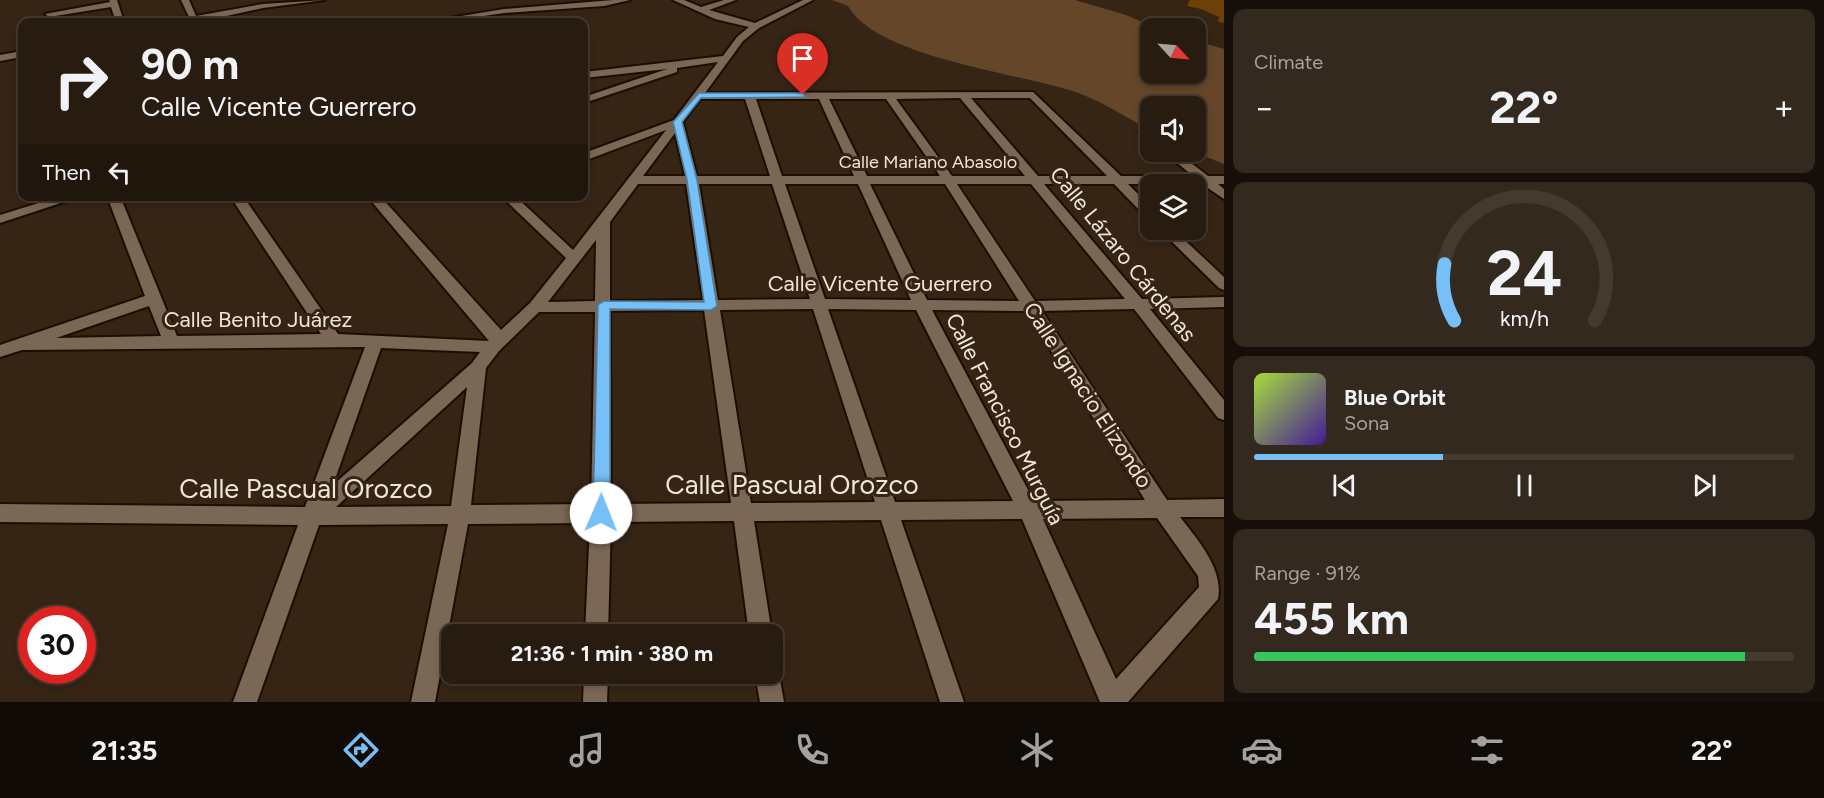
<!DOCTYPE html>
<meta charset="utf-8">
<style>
:root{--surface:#281c10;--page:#34291e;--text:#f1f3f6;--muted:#a5a19f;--line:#443a30;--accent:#76c0f7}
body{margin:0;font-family:Figtree,sans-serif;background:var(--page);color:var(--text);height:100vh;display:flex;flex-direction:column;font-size:22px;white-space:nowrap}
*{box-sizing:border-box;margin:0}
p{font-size:20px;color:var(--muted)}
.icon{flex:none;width:33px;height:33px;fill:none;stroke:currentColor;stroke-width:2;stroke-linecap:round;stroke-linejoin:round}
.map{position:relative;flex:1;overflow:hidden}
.panel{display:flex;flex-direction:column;gap:9px;padding:9px;background:#160f09;width:600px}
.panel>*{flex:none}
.top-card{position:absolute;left:18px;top:18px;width:570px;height:183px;border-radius:12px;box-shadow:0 3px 9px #0003,0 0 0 2px var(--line);background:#281c10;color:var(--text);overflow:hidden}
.needle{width:39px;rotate:116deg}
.buttons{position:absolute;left:1140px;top:18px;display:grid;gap:12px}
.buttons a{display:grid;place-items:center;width:66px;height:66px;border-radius:12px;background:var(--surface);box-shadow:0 3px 9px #0003,0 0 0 2px var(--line);font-size:30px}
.speed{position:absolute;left:18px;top:606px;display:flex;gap:12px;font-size:30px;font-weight:700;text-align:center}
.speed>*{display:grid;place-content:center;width:78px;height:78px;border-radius:50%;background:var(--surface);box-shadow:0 3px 9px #0003,0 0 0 2px var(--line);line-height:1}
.speed .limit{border:9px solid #d22;background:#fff;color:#111}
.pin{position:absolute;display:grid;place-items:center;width:51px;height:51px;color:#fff;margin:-62px -26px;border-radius:50% 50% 50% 0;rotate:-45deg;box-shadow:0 0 6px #0007}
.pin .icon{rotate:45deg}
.me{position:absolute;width:66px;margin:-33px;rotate:1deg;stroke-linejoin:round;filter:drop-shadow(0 0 4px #0008)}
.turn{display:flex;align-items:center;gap:21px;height:126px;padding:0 24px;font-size:27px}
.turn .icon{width:78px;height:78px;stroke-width:2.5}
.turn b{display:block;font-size:42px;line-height:51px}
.then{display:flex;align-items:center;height:57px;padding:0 24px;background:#0003;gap:12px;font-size:22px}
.big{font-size:45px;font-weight:700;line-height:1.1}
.panel .card{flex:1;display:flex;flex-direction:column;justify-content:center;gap:9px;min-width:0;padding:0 21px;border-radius:12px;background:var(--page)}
.panel .dial{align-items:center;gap:0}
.dial svg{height:156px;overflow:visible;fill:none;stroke:var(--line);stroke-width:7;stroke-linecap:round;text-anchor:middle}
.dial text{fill:var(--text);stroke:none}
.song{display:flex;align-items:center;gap:18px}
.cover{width:72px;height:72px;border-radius:9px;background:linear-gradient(135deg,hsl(80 70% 55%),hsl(260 70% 35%))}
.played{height:6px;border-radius:3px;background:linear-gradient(90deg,var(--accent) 35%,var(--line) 35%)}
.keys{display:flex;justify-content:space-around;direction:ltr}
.heat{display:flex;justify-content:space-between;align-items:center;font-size:33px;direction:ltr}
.charge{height:9px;border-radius:4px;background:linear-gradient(90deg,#34c759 91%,var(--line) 0)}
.trip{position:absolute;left:441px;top:624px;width:342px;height:60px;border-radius:12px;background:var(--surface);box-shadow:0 3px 9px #0003,0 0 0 2px var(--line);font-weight:700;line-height:60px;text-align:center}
.dock{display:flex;height:96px;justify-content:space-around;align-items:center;background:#100b06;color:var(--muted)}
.dock .icon{width:42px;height:42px}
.dock .on{color:var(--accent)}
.dock b{font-size:27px;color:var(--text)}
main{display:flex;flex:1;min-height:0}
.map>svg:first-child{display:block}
.green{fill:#654628}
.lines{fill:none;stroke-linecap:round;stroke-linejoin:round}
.street-casing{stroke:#1d0e01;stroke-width:4}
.street{fill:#7a6755;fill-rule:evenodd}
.wall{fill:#6c4006}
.route{fill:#76c0f7;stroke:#4d7da1;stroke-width:1.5}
.labels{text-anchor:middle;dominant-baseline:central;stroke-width:6;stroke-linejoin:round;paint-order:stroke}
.far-street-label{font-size:18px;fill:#f0e5db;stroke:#362515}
.street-label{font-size:22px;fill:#f0e5db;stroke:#362515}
.near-street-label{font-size:27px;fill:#f0e5db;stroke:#362515}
</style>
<main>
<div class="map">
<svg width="1224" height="702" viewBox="0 0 1224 702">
<rect width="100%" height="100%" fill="#362515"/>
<path class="green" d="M832,0H1075L1126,15L1156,28H1150V74H1196V41L1224,49V164L1195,152L1196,106H1150V130C1127,118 1105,103 1081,94C1024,73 878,59 848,6Z"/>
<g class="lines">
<g class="street-casing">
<g id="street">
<path d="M109,0H117L124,22H116L111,7L49,17L45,14L110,2Z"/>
<path d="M181,0H189L196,16L263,4L325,0L263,8L199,22H174L189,17Z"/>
<path d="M613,0H630L604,6L504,13L443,22H425L504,9Z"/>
<path d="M673,0H684L701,7L724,0H736L709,10L755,23L803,0H813L759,28L743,41L705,93L1033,92L1121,176H1193L1164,152H1177L1208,176H1224V184H1218L1224,189V199L1202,184H1128L1150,206V217L1145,216L1114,184H1044L1142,299L1224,297V307L1150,309L1224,400V420L1218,418L1134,309L1042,311L1167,500L1224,499V517H1180C1197,539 1224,569 1218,599L1128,702H1100L1022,519L901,520L964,702H940L881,520L754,521L772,634H749L734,521L611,522L608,634H585L590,523L468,524L435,702H411L448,524L319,525L257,702H233L298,525L0,522V504L305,507L365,347L22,350L0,357V345L145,296L107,196H120L177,336L321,334L230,196H243L338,334L489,341L367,196H380L501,330L530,303L566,258L501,196H515L573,250L666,130L584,161V153L674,120L718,62L677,68V72L584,103V97L667,69L584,78V72L723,56L737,37L749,27L715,19ZM960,98L1025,176H952L896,99ZM971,98H1030L1107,176H1038ZM700,99H745L770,176H697L683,122ZM756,99H819L854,176H782ZM829,99H886L940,176H867ZM675,133L685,176H643ZM638,184H686L703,300L610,301V222ZM699,184H772L810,299L718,300ZM785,184H858L911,300L825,299ZM870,184H945L1019,301L927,300ZM957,184H1031L1125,299L1035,301ZM596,240L595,301L548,302ZM149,306L161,336L56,338ZM813,309L875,502L751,503L720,310ZM828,309L916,310L1013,501L895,502ZM704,310L731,503L611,504L610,311ZM932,310L1026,311L1145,500L1034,501ZM539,312H595L591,504L471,505L486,368L499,351ZM381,348L480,352L472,363L333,485ZM467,387L451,506L336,507ZM1157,518L1198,576L1199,587L1116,679L1043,519Z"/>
<path d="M22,51V57L0,61V55Z"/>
<path d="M1145,128L1150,130V138L1139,131Z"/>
<path d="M61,196H82L0,223V215Z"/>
<path d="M1160,230H1174L1224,277V290L1219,288Z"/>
<path d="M772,664L779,674L784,702H760L755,674H772Z"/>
<path d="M584,674H608L607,702H583Z"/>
</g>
</g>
<use href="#street" class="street"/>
</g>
<path class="wall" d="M1190,0H1224V23L1218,22L1219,17L1201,9L1187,6Z"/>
<path class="route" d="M803,93L806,97L701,98L682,122L697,180L717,306L711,310L610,309V513L607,519L601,521L595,519L593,513L598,305L604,301L704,302L687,180L673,122L699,93Z"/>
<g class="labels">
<g class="far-street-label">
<text x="928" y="162">Calle Mariano Abasolo</text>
</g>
<g class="street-label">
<text transform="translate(1123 254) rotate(51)">Calle Lázaro Cárdenas</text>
<text x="880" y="283">Calle Vicente Guerrero</text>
<text x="258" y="319">Calle Benito Juárez</text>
<text transform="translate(1088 395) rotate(57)">Calle Ignacio Elizondo</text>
<text transform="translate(1005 419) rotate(63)">Calle Francisco Murguía</text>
</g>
<g class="near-street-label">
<text x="792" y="484">Calle Pascual Orozco</text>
<text x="306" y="488">Calle Pascual Orozco</text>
</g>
</g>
</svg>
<div class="buttons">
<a><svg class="needle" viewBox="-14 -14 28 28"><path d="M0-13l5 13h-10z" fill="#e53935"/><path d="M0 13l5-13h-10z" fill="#a5a19f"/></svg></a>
<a><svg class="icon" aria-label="sound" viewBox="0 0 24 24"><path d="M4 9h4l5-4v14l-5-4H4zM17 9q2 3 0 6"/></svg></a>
<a><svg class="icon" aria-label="layers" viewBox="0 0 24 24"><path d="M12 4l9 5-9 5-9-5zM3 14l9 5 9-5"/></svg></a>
</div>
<div class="speed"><div class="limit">30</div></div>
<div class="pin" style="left:803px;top:95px;background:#d93025"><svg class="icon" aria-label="arrive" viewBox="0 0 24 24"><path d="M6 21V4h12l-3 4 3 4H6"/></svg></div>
<svg class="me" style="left:601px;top:513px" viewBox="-20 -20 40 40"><circle r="19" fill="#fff"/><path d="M0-13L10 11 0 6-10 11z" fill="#76c0f7"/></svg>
<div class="trip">21:36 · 1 min · 380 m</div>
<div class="top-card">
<div class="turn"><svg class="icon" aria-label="right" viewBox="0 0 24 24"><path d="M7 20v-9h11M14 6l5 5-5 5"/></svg><div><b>90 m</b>Calle Vicente Guerrero</div></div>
<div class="then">Then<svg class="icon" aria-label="left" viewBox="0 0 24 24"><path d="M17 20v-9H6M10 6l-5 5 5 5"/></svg></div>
</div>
</div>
<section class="panel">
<div class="card"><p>Climate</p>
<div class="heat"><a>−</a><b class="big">22°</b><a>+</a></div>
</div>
<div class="card dial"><svg viewBox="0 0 100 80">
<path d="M14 69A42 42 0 1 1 86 69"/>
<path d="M14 69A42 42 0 0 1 9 40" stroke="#76c0f7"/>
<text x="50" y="56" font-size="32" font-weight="700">24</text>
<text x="50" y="72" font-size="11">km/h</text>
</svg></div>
<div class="card">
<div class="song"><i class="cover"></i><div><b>Blue Orbit</b><p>Sona</p></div></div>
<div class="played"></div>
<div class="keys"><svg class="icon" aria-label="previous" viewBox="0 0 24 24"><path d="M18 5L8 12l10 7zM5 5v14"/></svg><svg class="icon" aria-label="pause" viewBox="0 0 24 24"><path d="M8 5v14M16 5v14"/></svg><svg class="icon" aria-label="next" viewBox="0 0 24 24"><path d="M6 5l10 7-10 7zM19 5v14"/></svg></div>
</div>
<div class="card"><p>Range · 91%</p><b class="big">455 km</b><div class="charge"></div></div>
</section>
</main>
<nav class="dock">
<b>21:35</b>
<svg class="icon on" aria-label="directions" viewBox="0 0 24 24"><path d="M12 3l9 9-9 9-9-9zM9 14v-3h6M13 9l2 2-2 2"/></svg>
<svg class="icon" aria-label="music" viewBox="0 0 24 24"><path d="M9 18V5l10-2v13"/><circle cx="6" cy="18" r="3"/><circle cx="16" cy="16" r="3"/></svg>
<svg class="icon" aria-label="phone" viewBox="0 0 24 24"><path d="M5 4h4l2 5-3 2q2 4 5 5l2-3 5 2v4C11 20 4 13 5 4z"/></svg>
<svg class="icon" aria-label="climate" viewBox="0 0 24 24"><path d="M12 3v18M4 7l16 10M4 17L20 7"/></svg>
<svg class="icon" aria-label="car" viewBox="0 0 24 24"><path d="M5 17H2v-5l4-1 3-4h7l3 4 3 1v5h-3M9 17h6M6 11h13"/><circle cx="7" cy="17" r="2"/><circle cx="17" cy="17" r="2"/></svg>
<svg class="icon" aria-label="filters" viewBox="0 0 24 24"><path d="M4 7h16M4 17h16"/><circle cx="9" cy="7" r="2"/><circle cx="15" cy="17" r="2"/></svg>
<b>22°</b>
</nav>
